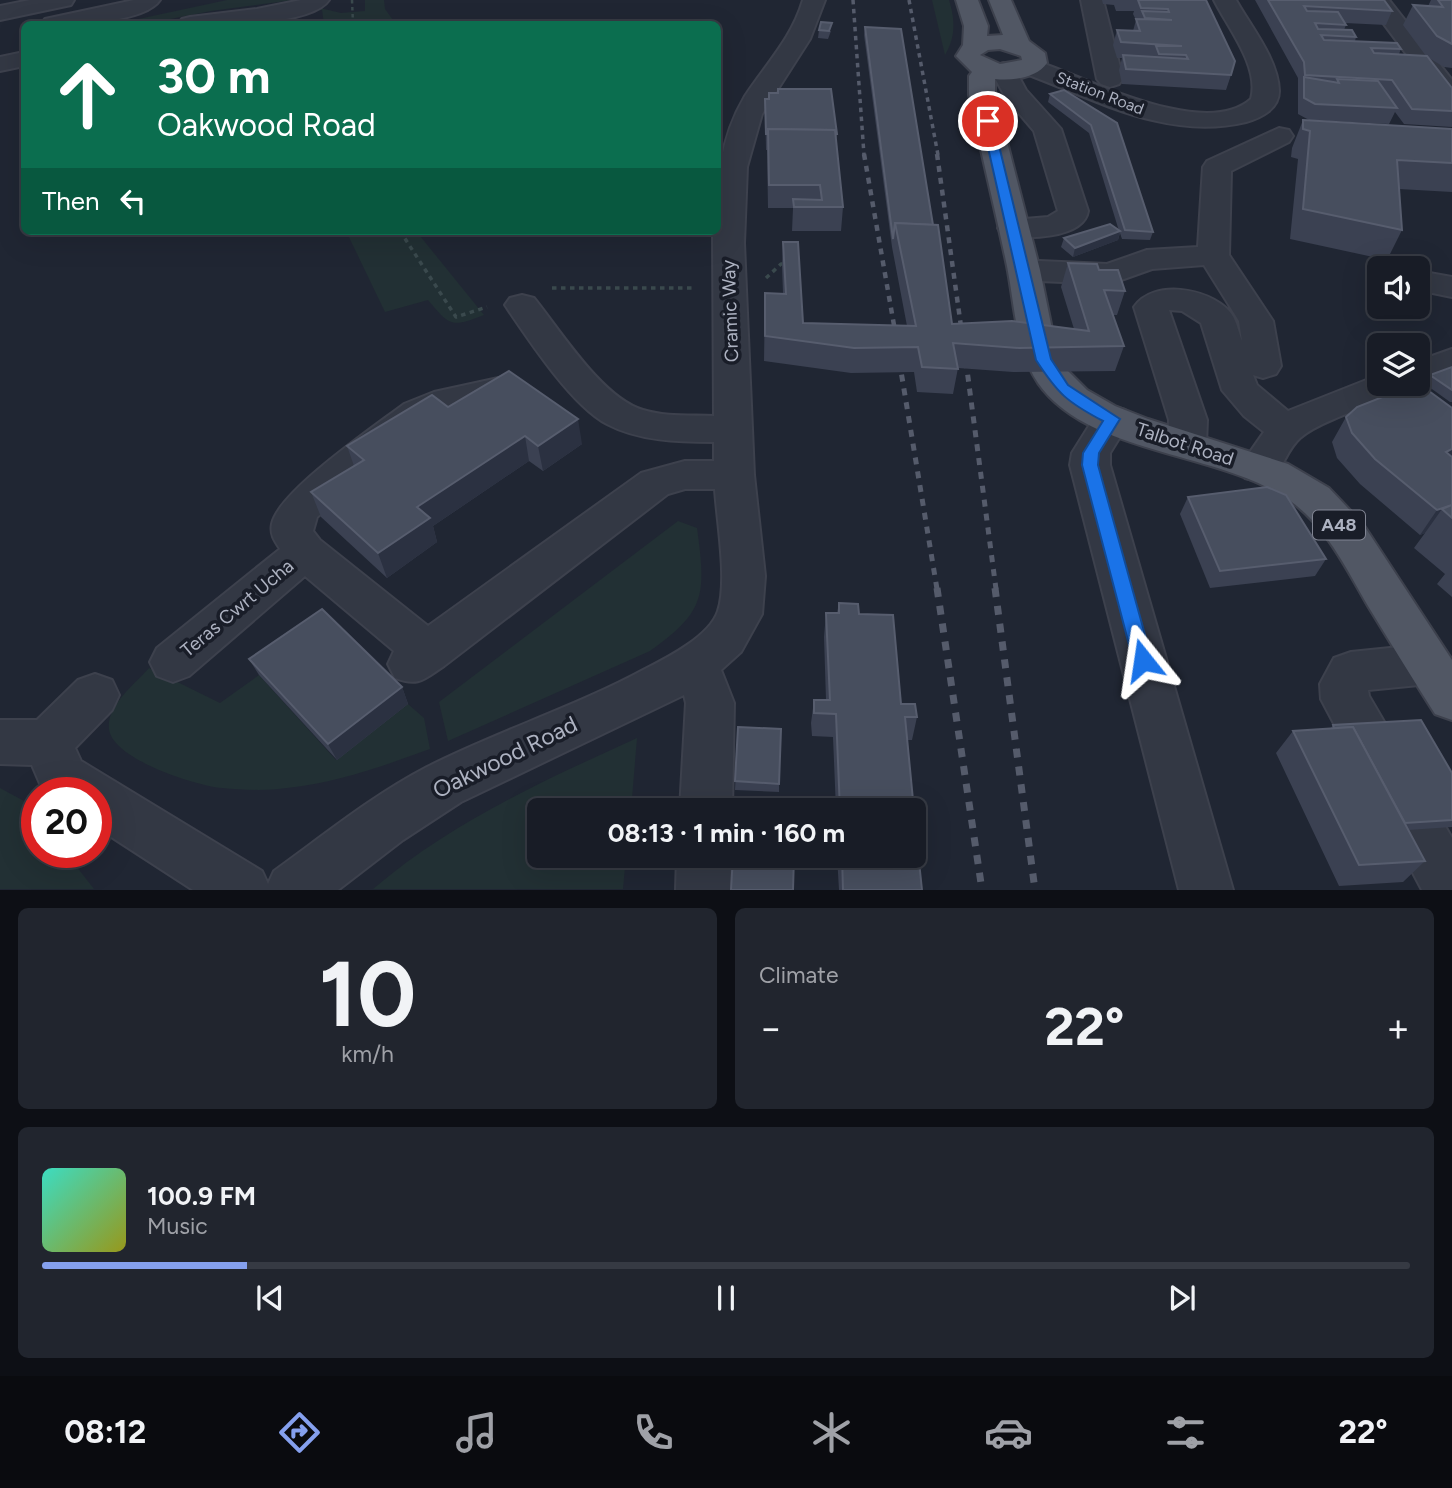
<!DOCTYPE html>
<meta charset="utf-8">
<style>
:root{--surface:#181c26;--page:#21252e;--text:#f1f3f6;--muted:#9fa1a7;--line:#363a43;--accent:#85a0ee}
body{margin:0;font-family:Figtree,sans-serif;background:var(--page);color:var(--text);height:100vh;display:flex;flex-direction:column;font-size:26px;white-space:nowrap}
*{box-sizing:border-box;margin:0}
p{font-size:23px;color:var(--muted)}
.icon{flex:none;width:38px;height:38px;fill:none;stroke:currentColor;stroke-width:2;stroke-linecap:round;stroke-linejoin:round}
.map{position:relative;height:890px;overflow:hidden}
.side{display:flex;flex-direction:column;gap:18px;padding:18px;background:#0d0f15;flex:1}
.side>*{flex:none}
.top-card{position:absolute;left:21px;top:21px;width:700px;height:214px;border-radius:10px;box-shadow:0 7px 28px #0002,0 0 0 2px var(--line);background:#0b6e4f;color:#fff;overflow:hidden}
.controls{position:absolute;left:1367px;top:256px;display:grid;gap:14px}
.controls a{display:grid;place-items:center;width:63px;height:63px;border-radius:10px;background:var(--surface);box-shadow:0 7px 28px #0002,0 0 0 2px var(--line);font-size:35px}
.speed{position:absolute;left:21px;top:777px;display:flex;gap:14px;font-size:35px;font-weight:700;text-align:center}
.speed>*{display:grid;place-content:center;width:91px;height:91px;border-radius:50%;background:var(--surface);box-shadow:0 7px 28px #0002,0 0 0 2px var(--line);line-height:1}
.speed .limit{border:10px solid #d22;background:#fff;color:#111}
.pin{position:absolute;display:grid;place-items:center;width:60px;height:60px;color:#fff;margin:-30px;border:4px solid #fff;border-radius:50%;box-shadow:0 2px 7px #0007}
.me{position:absolute;width:77px;margin:-38px;rotate:345deg;stroke-linejoin:round;filter:drop-shadow(0 0 5px #0008)}
.turn{display:flex;align-items:center;gap:24px;height:147px;padding:0 21px;font-size:32px}
.turn .icon{width:91px;height:91px;stroke-width:2.5}
.turn b{display:block;font-size:49px;line-height:60px}
.then{display:flex;align-items:center;height:66px;padding:0 21px;background:#0003;gap:14px;font-size:26px}
.big{font-size:52px;font-weight:700;line-height:1.1}
.side .tile{flex:1;display:flex;flex-direction:column;justify-content:center;gap:10px;min-width:0;padding:0 24px;border-radius:10px;background:var(--page)}
.side .dial{align-items:center;gap:0}
.dial b{font-size:91px;line-height:1}
.song{display:flex;align-items:center;gap:21px}
.cover{width:84px;height:84px;border-radius:10px;background:linear-gradient(135deg,hsl(170 70% 55%),hsl(60 70% 35%))}
.played{height:7px;border-radius:4px;background:linear-gradient(90deg,var(--accent) 15%,var(--line) 15%)}
.keys{display:flex;justify-content:space-around;direction:ltr}
.heat{display:flex;justify-content:space-between;align-items:center;font-size:38px;direction:ltr}
.side .tiles{flex:1;display:grid;gap:18px;grid-template-columns:1fr 1fr}
.tile:last-child{grid-column:span 2}
.trip{position:absolute;left:527px;top:798px;width:399px;height:70px;border-radius:10px;background:var(--surface);box-shadow:0 7px 28px #0002,0 0 0 2px var(--line);font-weight:700;line-height:70px;text-align:center}
.menu{display:flex;height:112px;justify-content:space-around;align-items:center;background:#0a0b0f;color:var(--muted)}
.menu .icon{width:49px;height:49px}
.menu .selected{color:var(--accent)}
.menu b{font-size:32px;color:var(--text)}
.map>svg:first-child{display:block}
.green{fill:#223034}
.lines{fill:none;stroke-linecap:round;stroke-linejoin:round}
.minor-casing{stroke:#3d414d;stroke-width:4}
.major-casing{stroke:#3d414d;stroke-width:4}
.path-far1{stroke:#3a494d;stroke-width:2.5;stroke-dasharray:3.5 3.5;stroke-linecap:butt}
.path{stroke:#3a494d;stroke-width:3.5;stroke-dasharray:4.5 4.5;stroke-linecap:butt}
.minor{fill:#333844;fill-rule:evenodd}
.major{fill:#515764;fill-rule:evenodd}
.rail-far3{stroke:#555b6b;stroke-width:3.5;stroke-dasharray:4.5 4.5;stroke-linecap:butt}
.rail-far2{stroke:#555b6b;stroke-width:4.5;stroke-dasharray:6 6;stroke-linecap:butt}
.rail-far1{stroke:#555b6b;stroke-width:5;stroke-dasharray:7 7;stroke-linecap:butt}
.rail{stroke:#555b6b;stroke-width:7;stroke-dasharray:9 9;stroke-linecap:butt}
.wall{fill:#3b4152}
.shaded-wall{fill:#2b3141}
.building{fill:#474e5e;stroke:#575d6e;stroke-width:2}
.route{fill:#1a73e8;stroke:#114b97;stroke-width:2}
.labels{text-anchor:middle;dominant-baseline:central;stroke-width:7;stroke-linejoin:round;paint-order:stroke}
.far-street-label{font-size:16px;fill:#adb2c1;stroke:#191d28}
.shield{fill:#191d28;stroke:#818593;stroke-width:2}
.shield-label{font-size:18px;font-weight:bold;fill:#adb2c1}
.street-label{font-size:19px;fill:#adb2c1;stroke:#191d28}
.near-street-label{font-size:23px;fill:#adb2c1;stroke:#191d28}
</style>
<div class="map">
<svg width="1452" height="890" viewBox="0 0 1452 890">
<rect width="100%" height="100%" fill="#202633"/>
<g class="green">
<path d="M227,0H294L211,11L145,24H115Z"/>
<path d="M365,0H384L385,9L393,20L412,24H324L322,10L288,14L320,8L341,13L365,11Z"/>
<path d="M932,0H949C955,20 956,36 945,55Z"/>
<path d="M346,231H416L484,315C451,328 450,326 428,300L385,312Z"/>
<path d="M678,521L697,528C706,595 706,611 650,651L448,741L439,702Z"/>
<path d="M149,668L220,703L259,675L336,760L408,704L424,718L430,749C383,766 337,783 287,788C267,791 243,790 222,788C196,786 112,759 109,729C106,706 136,683 149,668Z"/>
<path d="M637,738L631,810H539V856H626L623,889H373C451,822 545,780 637,738Z"/>
<path d="M0,788L37,808V852H65L94,889H0Z"/>
</g>
<g class="lines">
<g class="minor-casing">
<g id="minor">
<path d="M30,0H74L71,5L0,20V6Z"/>
<path d="M134,0H160C145,23 67,26 41,24L45,19Z"/>
<path d="M301,0H329C312,26 208,27 178,24L182,19L190,17L257,9Z"/>
<path d="M803,0H825L810,39L762,114L747,167L744,243L754,475L765,576L762,614L741,652L721,670L734,703L732,810H680L686,703L684,695L461,802L403,840L338,890H193L96,827V793H44L32,765L0,764V720H37L78,680L95,674L112,680L119,695L112,710L75,748L81,761L262,871L268,884L274,871C324,835 373,795 427,767C498,731 575,707 645,669C667,658 710,636 718,611C728,582 717,521 715,489H685L668,494L444,666C424,679 419,687 395,678L388,664L394,651L305,576L189,676L173,682L157,676L150,662L157,648L280,549C274,540 270,534 272,524C278,492 375,426 404,404L434,392L503,377L516,380L521,389L516,398L445,415L430,422L317,517L313,531L320,540L428,626L641,473L685,461H714V442C679,442 639,441 607,424C572,406 528,339 505,305L510,298L522,295L534,298C560,330 602,398 643,410C665,417 691,415 714,416L713,231H718C718,180 718,142 745,96C766,64 792,38 803,0Z"/>
<path d="M1081,0H1103L1123,79L1119,84L1110,87L1101,84L1097,79Z"/>
<path d="M1214,0H1236C1251,27 1278,59 1279,91C1279,109 1261,118 1246,122C1166,141 1095,99 1021,72L1018,67L1021,62L1030,60L1039,62C1089,79 1205,140 1251,99C1260,67 1228,28 1214,0Z"/>
<path d="M1366,0H1389L1452,80V105L1443,103Z"/>
<path d="M24,52V66L0,71V57Z"/>
<path d="M1004,63L1013,66L1026,90L1061,129L1088,211C1084,239 1023,240 1002,235L998,228L1002,221L1048,217L1058,211L1034,131L1006,98L991,71L995,66Z"/>
<path d="M1279,128L1289,130L1293,136L1289,142L1231,171L1229,255L1273,321L1281,366L1276,374L1263,378L1253,375L1257,385L1288,411L1379,375V383H1418V361L1452,349V374L1418,386L1411,384L1406,392C1379,403 1320,420 1300,438C1278,458 1284,490 1245,478L1239,468L1264,432L1244,416L1222,390L1201,323L1182,311L1169,310L1207,420L1206,444L1201,454L1187,458L1173,454L1168,444L1169,420L1134,307C1153,279 1208,288 1229,311C1236,318 1238,331 1242,341L1239,321L1204,265L1152,269L1110,284L1039,281L1028,278L1023,271L1028,264L1039,261L1107,264L1147,250L1198,247L1203,167L1207,161Z"/>
<path d="M1424,272L1452,277V297L1418,290V274Z"/>
<path d="M1112,406L1125,410L1131,419L1110,453V465L1233,890H1179L1070,465L1072,453L1099,410Z"/>
<path d="M1429,644L1445,650L1452,664L1445,678L1429,684L1368,690L1369,696L1452,838V890H1422L1321,699L1320,684L1334,658L1351,652Z"/>
<path d="M677,856H731L730,890H676Z"/>
</g>
</g>
<g class="major-casing">
<path id="major" d="M956,0H978L988,26L987,36L1003,35L989,0H1011L1029,41L1045,53L1047,63C1037,78 1012,81 995,79V95L1040,270L1054,339L1066,369L1087,390L1115,406L1148,419L1288,464L1329,488L1363,524L1452,660V720L1435,714C1412,678 1390,642 1368,606C1346,568 1326,526 1289,500C1219,451 1088,455 1038,383C1015,348 1015,306 1007,266C995,209 981,152 969,95V76L972,72L956,56L963,45L964,26ZM1000,49L1021,56L1022,60L1000,64L980,55L988,50Z"/>
</g>
<path class="path-far1" d="M352,0L353,24"/>
<g class="path">
<path d="M400,231L456,317L487,307"/>
<path d="M766,278L781,264H787"/>
<path d="M552,288H694"/>
</g>
<use href="#minor" class="minor"/>
<use href="#major" class="major"/>
<g class="rail-far3">
<path d="M853,0L864,155"/>
<path d="M909,0L938,155"/>
</g>
<g class="rail-far2">
<path d="M864,154L898,348"/>
<path d="M937,154L964,348"/>
</g>
<g class="rail-far1">
<path d="M897,347L937,589"/>
<path d="M964,347L996,589"/>
</g>
<g class="rail">
<path d="M937,588L982,890"/>
<path d="M995,588L1035,890"/>
</g>
</g>
<g class="wall">
<path d="M1102,0H1206L1231,75L1226,90L1122,84L1119,70L1122,58H1117L1113,45L1117,30L1133,31L1136,20L1133,14L1134,11H1116L1114,5L1103,4Z"/>
<path d="M1255,0H1384L1392,11L1386,25L1345,23L1346,25L1344,30L1356,37L1355,41L1401,49L1399,54L1426,56L1403,25L1413,5L1428,6L1431,0H1452V68L1444,67L1429,58L1452,88V127L1404,124L1395,112L1389,124L1309,120L1298,114V78Z"/>
<path d="M865,27L933,225L952,324L1074,329L1061,287L1068,263L1099,270L1125,291L1117,315H1113L1124,346L1115,371L1013,372L958,368L953,394L917,392L914,372L851,373L764,361L765,293L783,294L782,266L783,242L803,323L907,326L892,247L864,35Z"/>
<path d="M819,30L831,31L828,39L818,38Z"/>
<path d="M1050,94L1117,123L1153,232L1150,240L1122,239L1120,233L1118,240L1073,257L1061,247L1064,238L1119,231L1089,133L1048,102Z"/>
<path d="M765,99L837,134L836,141L843,207L841,231H792L793,208H768L767,150H766Z"/>
<path d="M1303,120L1452,129V192L1399,189L1402,230L1387,260L1290,239L1298,159L1291,157L1292,148Z"/>
<path d="M1452,367V402H1450L1425,384L1430,375Z"/>
<path d="M448,407L582,444L543,471L529,461L433,526L437,542L387,578L321,517L311,492L354,466L347,446Z"/>
<path d="M1452,408V597L1437,584L1445,574L1414,548L1425,533L1420,535L1360,484L1337,458L1332,442L1346,417Z"/>
<path d="M1188,497L1326,559L1315,576L1210,588L1180,514Z"/>
<path d="M839,603L859,614L901,704L917,717L912,740H907L918,852L922,890H839L837,856H914V810H836L833,737L812,736L811,723L814,700H826L824,637L826,613H837Z"/>
<path d="M249,659L402,687L408,704L337,760L259,675Z"/>
<path d="M1333,725L1452,773V827L1408,830L1425,861L1403,882L1339,886L1276,753L1293,731L1331,728Z"/>
<path d="M738,727L779,784V792L735,790Z"/>
</g>
<g class="shaded-wall">
<path d="M1120,231L1118,240L1073,257L1075,248Z"/>
<path d="M578,419L582,444L543,471L538,446Z"/>
<path d="M525,436L529,461L433,526L437,542L387,578L378,553L417,507Z"/>
<path d="M1452,449V466L1446,452Z"/>
<path d="M1452,505L1442,509L1425,533L1420,535L1437,510Z"/>
<path d="M402,687L408,704L337,760L328,744Z"/>
</g>
<g class="building">
<path d="M1138,0H1206L1235,61L1231,75L1126,69L1123,55L1188,59L1186,55L1159,54L1156,46H1182L1121,42L1117,30L1140,31L1136,19L1172,20L1145,18L1142,11L1169,12L1168,9L1141,8Z"/>
<path d="M1268,0H1384L1392,11L1304,6L1307,11L1338,12L1346,25L1315,23L1318,29L1352,30L1356,37L1321,35L1324,40L1397,43L1401,49L1371,48L1374,53L1427,56L1452,88V111L1412,109L1392,80L1305,75L1304,62Z"/>
<path d="M1438,0H1452V44L1437,36L1413,5L1443,7Z"/>
<path d="M821,22L832,23L829,31L819,30Z"/>
<path d="M865,27L901,29L933,225L895,223L893,239Z"/>
<path d="M1304,77L1339,83L1337,79L1378,81L1397,108L1315,104L1304,98Z"/>
<path d="M778,89H831L837,134H836L835,130L768,129V134H766L765,99H769V93H778Z"/>
<path d="M1064,90L1117,123L1153,232L1125,230L1091,125L1050,94Z"/>
<path d="M1303,120L1452,129V163L1397,160L1402,230L1303,209L1310,131L1303,129Z"/>
<path d="M768,129L835,130L843,207H794L793,199L822,200L820,185H769Z"/>
<path d="M895,223L938,225L952,324L1012,321L1089,331L1068,263L1097,264L1099,270H1118L1125,291L1104,290L1124,346L1019,348L953,343L958,369L922,367L918,347L854,348L765,336V293L786,294L783,242H798L803,323L916,326Z"/>
<path d="M1110,224L1120,231L1075,248L1064,238Z"/>
<path d="M1452,367V390L1430,375Z"/>
<path d="M509,371L578,419L538,446L525,436L417,507L430,518L378,553L311,492L364,460L347,446L432,395L448,407Z"/>
<path d="M1418,383L1452,408V449L1446,452L1452,457V505L1437,510L1375,459L1352,433L1346,417L1357,407Z"/>
<path d="M1267,487L1286,495L1326,559L1220,571L1188,497Z"/>
<path d="M1452,505V518L1442,509Z"/>
<path d="M839,603L858,604L859,614L893,615L901,704H915L917,717H905L918,852L922,890H843L842,856H914V810H840L836,714L814,713V700H830L826,613H839Z"/>
<path d="M322,609L402,687L328,744L249,659Z"/>
<path d="M1421,720L1452,773V820L1405,823L1353,727L1334,728L1333,725Z"/>
<path d="M738,727L781,729L779,784L735,781Z"/>
<path d="M1353,727L1425,861L1359,865L1293,731Z"/>
<path d="M733,856H794L793,890H731Z"/>
</g>
<path class="route" d="M988,118L993,121L1051,359L1068,385L1120,419L1099,453L1098,465L1152,660L1150,665L1143,668L1136,665L1133,660L1082,465L1083,453L1103,421C1067,402 1058,394 1036,360L982,121Z"/>
<g class="labels">
<g class="far-street-label">
<text transform="translate(1100 93) rotate(21)">Station Road</text>
</g>
<rect class="shield" x="1313" y="510.5" width="52" height="29" rx="5"/>
<g class="shield-label">
<text x="1339" y="525">A48</text>
</g>
<g class="street-label">
<text transform="translate(730 311) rotate(-92)">Cramic Way</text>
<text transform="translate(1185 444) rotate(18)">Talbot Road</text>
<text transform="translate(237 608) rotate(-40)">Teras Cwrt Ucha</text>
</g>
<g class="near-street-label">
<text transform="translate(505 757) rotate(-26)">Oakwood Road</text>
</g>
</g>
</svg>
<div class="controls">
<a><svg class="icon" aria-label="sound" viewBox="0 0 24 24"><path d="M4 9h4l5-4v14l-5-4H4zM17 9q2 3 0 6"/></svg></a>
<a><svg class="icon" aria-label="layers" viewBox="0 0 24 24"><path d="M12 4l9 5-9 5-9-5zM3 14l9 5 9-5"/></svg></a>
</div>
<div class="speed"><div class="limit">20</div></div>
<div class="pin" style="left:988px;top:121px;background:#d93025"><svg class="icon" aria-label="arrive" viewBox="0 0 24 24"><path d="M6 21V4h12l-3 4 3 4H6"/></svg></div>
<svg class="me" style="left:1143px;top:660px" viewBox="-20 -20 40 40"><path d="M0-17L14 15 0 8-14 15z" fill="#1a73e8" stroke="#fff" stroke-width="4"/></svg>
<div class="trip">08:13 · 1 min · 160 m</div>
<div class="top-card">
<div class="turn"><svg class="icon" aria-label="ahead" viewBox="0 0 24 24"><path d="M12 20V5M6 11l6-6 6 6"/></svg><div><b>30 m</b>Oakwood Road</div></div>
<div class="then">Then<svg class="icon" aria-label="left" viewBox="0 0 24 24"><path d="M17 20v-9H6M10 6l-5 5 5 5"/></svg></div>
</div>
</div>
<section class="side">
<div class="tiles">
<div class="tile dial"><b>10</b><p>km/h</p></div>
<div class="tile"><p>Climate</p>
<div class="heat"><a>−</a><b class="big">22°</b><a>+</a></div>
</div>
<div class="tile">
<div class="song"><i class="cover"></i><div><b>100.9 FM</b><p>Music</p></div></div>
<div class="played"></div>
<div class="keys"><svg class="icon" aria-label="previous" viewBox="0 0 24 24"><path d="M18 5L8 12l10 7zM5 5v14"/></svg><svg class="icon" aria-label="pause" viewBox="0 0 24 24"><path d="M8 5v14M16 5v14"/></svg><svg class="icon" aria-label="next" viewBox="0 0 24 24"><path d="M6 5l10 7-10 7zM19 5v14"/></svg></div>
</div>
</div>
</section>
<nav class="menu">
<b>08:12</b>
<svg class="icon selected" aria-label="directions" viewBox="0 0 24 24"><path d="M12 3l9 9-9 9-9-9zM9 14v-3h6M13 9l2 2-2 2"/></svg>
<svg class="icon" aria-label="music" viewBox="0 0 24 24"><path d="M9 18V5l10-2v13"/><circle cx="6" cy="18" r="3"/><circle cx="16" cy="16" r="3"/></svg>
<svg class="icon" aria-label="phone" viewBox="0 0 24 24"><path d="M5 4h4l2 5-3 2q2 4 5 5l2-3 5 2v4C11 20 4 13 5 4z"/></svg>
<svg class="icon" aria-label="climate" viewBox="0 0 24 24"><path d="M12 3v18M4 7l16 10M4 17L20 7"/></svg>
<svg class="icon" aria-label="car" viewBox="0 0 24 24"><path d="M5 17H2v-5l4-1 3-4h7l3 4 3 1v5h-3M9 17h6M6 11h13"/><circle cx="7" cy="17" r="2"/><circle cx="17" cy="17" r="2"/></svg>
<svg class="icon" aria-label="filters" viewBox="0 0 24 24"><path d="M4 7h16M4 17h16"/><circle cx="9" cy="7" r="2"/><circle cx="15" cy="17" r="2"/></svg>
<b>22°</b>
</nav>
